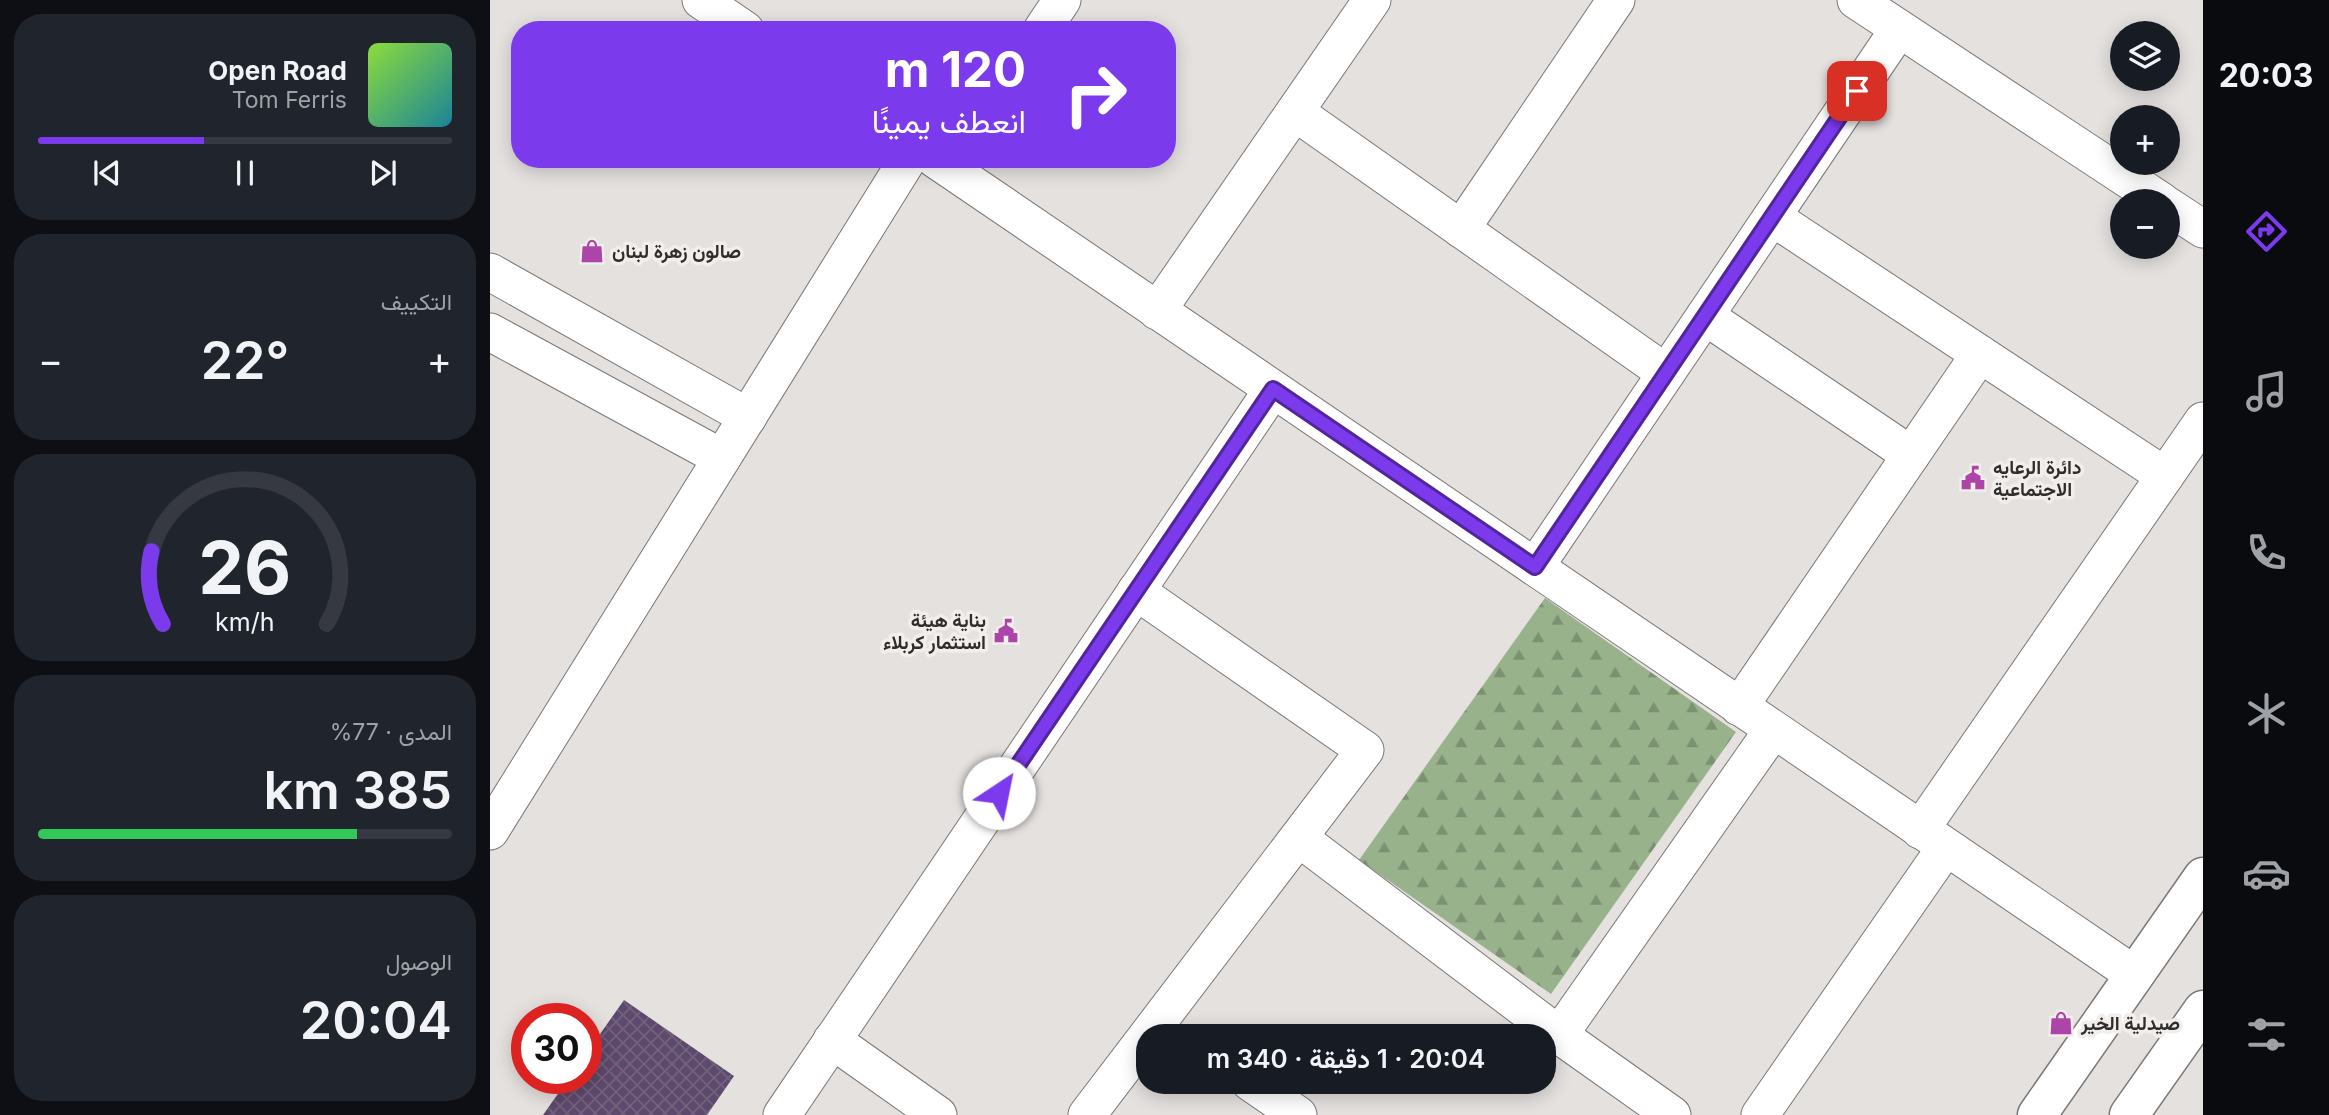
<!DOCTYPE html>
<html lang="ar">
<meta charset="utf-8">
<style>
:root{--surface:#171b24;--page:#20242c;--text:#f1f3f6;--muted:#9ea1a6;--line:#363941;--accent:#7c3aed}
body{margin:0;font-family:Inter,Vazirmatn,sans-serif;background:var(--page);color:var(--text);direction:rtl;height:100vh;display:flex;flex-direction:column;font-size:26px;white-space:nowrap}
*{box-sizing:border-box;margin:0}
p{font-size:23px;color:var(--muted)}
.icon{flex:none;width:38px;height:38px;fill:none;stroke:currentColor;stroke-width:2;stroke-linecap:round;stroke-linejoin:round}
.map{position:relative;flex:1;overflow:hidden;direction:ltr}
.panel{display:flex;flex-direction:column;gap:14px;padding:14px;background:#0d0f14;width:490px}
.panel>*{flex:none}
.top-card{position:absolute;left:21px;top:21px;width:665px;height:147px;border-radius:28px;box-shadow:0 4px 18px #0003;direction:rtl;background:#7c3aed;color:#fff;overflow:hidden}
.buttons{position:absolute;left:1620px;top:21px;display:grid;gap:14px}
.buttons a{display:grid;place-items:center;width:70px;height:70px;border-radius:50%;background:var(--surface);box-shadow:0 4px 18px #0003;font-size:35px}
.speed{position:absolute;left:21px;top:1003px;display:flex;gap:14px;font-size:35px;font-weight:700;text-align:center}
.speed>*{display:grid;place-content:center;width:91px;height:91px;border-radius:50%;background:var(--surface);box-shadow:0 4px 18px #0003;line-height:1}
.speed .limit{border:10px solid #d22;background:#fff;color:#111}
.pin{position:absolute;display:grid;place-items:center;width:60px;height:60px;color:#fff;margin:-30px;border-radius:14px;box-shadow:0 4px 10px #0006}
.me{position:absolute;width:77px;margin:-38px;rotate:34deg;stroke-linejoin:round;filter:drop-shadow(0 0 5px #0008)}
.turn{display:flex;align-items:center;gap:24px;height:147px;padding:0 35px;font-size:32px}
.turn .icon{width:91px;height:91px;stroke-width:2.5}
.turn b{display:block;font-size:49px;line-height:60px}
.big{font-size:52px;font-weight:600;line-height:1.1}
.panel .card{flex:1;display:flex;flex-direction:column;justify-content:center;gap:10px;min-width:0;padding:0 24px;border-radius:28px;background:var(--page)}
.panel .dial{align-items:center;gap:0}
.dial svg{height:182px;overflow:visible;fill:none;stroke:var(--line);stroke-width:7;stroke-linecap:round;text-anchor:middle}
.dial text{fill:var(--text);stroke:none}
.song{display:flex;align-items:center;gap:21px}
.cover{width:84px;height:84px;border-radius:10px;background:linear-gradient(135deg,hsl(90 70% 55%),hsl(190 70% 35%))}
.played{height:7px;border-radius:4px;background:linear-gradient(90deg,var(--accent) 40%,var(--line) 40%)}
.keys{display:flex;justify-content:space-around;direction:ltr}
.heat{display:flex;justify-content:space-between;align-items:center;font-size:38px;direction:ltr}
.charge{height:10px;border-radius:5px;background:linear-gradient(90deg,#34c759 77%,var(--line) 0)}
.trip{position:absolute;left:646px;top:1024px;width:420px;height:70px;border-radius:28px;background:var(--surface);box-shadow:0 4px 18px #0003;font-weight:600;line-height:70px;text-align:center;direction:rtl}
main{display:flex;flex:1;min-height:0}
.dock{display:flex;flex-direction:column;width:126px;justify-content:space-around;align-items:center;background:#090b0e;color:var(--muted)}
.dock .icon{width:49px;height:49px}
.dock .active{color:var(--accent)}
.dock b{font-size:32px;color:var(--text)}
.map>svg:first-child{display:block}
.forest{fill:url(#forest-firs)}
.building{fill:url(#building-cross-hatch)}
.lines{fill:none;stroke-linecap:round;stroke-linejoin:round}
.minor-casing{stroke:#7a7775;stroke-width:39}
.major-casing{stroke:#7a7775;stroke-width:41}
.minor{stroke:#fff;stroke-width:37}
.major{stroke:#fff;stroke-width:38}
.route-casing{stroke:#51269a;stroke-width:18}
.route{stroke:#7c3aed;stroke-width:12}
.labels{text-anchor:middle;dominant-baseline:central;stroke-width:7;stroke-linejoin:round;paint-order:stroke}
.poi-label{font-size:19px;font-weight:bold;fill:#302e2d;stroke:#f1eeec;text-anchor:start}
</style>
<main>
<nav class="dock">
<b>20:03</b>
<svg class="icon active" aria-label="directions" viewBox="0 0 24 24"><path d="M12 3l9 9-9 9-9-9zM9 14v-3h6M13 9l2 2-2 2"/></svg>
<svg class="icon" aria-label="music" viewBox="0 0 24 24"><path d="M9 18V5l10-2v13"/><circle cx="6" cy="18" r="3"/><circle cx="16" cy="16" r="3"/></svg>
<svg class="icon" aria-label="phone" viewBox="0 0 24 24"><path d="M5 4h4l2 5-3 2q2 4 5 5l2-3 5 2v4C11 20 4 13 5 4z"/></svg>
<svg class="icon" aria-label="climate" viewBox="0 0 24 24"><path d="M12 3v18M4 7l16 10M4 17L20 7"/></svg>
<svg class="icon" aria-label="car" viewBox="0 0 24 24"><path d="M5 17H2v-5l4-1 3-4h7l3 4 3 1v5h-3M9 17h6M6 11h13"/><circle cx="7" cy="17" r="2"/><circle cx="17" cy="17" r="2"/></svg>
<svg class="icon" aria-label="filters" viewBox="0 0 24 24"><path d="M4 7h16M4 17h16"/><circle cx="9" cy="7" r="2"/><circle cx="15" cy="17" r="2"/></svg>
</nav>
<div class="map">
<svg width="1713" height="1115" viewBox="0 0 1713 1115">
<defs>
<pattern id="forest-firs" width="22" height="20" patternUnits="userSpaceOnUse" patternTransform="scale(1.75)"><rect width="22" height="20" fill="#98b28b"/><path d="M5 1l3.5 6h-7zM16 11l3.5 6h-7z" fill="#7c9172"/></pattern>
<pattern id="building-cross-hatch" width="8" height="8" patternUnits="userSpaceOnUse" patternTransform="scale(1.75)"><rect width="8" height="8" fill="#5d496c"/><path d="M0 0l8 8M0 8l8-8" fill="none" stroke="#71617d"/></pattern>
</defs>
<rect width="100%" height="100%" fill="#e4e1df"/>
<path class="forest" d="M1055,598L1246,732L1061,994L869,860Z"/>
<path class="building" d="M134,1000L244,1076L217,1115H53L79,1078H96V1054Z"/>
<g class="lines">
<g class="minor-casing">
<g id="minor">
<path d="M211,0L255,30"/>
<path d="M1366,0L1671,201"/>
<path d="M552,30L572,0"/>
<path d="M805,112L1176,373"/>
<path d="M445,159L1645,975"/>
<path d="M1678,206L1713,229"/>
<path d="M1282,217L1675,476"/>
<path d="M971,229L1126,0"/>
<path d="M0,272L258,417"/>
<path d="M667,311L882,0"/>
<path d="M1215,316L1421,455"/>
<path d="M0,332L232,458"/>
<path d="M1045,567L1409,29"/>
<path d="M1249,707L1490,354"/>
<path d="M1430,830L1713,421"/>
<path d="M0,831L418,159"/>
<path d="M809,838L1069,1035L1182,1115"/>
<path d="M1069,1035L1283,730"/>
<path d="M342,1040L448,1115"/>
<path d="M760,1082L808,1115"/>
<path d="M292,1115L783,389"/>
<path d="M597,1115L875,750L646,591"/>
<path d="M1270,1115L1456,847"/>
</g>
</g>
<g class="major-casing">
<g id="major">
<path d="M1547,1115L1713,877"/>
<path d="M1639,1115L1713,1010"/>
</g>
</g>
<use href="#minor" class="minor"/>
<use href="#major" class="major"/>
</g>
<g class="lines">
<g class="route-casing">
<path id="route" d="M509,793L783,389L1045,567L1367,91"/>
</g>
<use href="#route" class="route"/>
</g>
<defs>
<g id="shop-bare" transform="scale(1.89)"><path d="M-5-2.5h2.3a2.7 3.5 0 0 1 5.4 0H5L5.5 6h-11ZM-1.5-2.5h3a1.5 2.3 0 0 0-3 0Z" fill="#ad45a9" stroke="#f1eeec" stroke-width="2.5" paint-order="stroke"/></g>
<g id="civic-bare" transform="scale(1.89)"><path d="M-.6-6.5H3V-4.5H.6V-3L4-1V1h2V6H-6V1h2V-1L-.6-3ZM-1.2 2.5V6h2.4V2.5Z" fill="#ad45a9" stroke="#f1eeec" stroke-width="2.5" paint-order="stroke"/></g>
</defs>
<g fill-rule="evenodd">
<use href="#shop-bare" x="102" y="251"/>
<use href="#civic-bare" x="1483" y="478"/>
<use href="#civic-bare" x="516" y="631"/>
<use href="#shop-bare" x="1571" y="1023"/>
</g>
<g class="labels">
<g class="poi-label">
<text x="122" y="251">صالون زهرة لبنان</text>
<text x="1503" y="467">دائرة الرعايه<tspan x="1503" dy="22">الاجتماعية</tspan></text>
<text x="496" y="620" text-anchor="end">بناية هيئة<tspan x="496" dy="22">استثمار كربلاء</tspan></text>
<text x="1591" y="1023">صيدلية الخير</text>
</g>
</g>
</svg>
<div class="buttons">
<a><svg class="icon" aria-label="layers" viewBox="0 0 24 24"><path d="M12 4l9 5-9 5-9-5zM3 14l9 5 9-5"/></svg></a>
<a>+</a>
<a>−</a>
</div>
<div class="speed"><div class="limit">30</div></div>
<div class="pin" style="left:1367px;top:91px;background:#d93025"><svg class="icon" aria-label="arrive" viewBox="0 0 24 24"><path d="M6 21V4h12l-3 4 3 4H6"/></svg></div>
<svg class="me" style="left:509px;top:793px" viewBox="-20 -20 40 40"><circle r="19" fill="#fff"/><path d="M0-13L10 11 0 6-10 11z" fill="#7c3aed"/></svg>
<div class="trip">20:04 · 1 دقيقة · 340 m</div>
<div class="top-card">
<div class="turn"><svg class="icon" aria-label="right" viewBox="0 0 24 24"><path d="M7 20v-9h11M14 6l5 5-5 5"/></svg><div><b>120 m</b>انعطف يمينًا</div></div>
</div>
</div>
<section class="panel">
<div class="card">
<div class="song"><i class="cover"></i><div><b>Open Road</b><p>Tom Ferris</p></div></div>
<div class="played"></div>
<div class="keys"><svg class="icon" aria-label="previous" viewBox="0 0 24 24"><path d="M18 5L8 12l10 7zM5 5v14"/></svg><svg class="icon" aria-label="pause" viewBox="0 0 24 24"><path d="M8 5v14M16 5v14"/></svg><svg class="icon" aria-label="next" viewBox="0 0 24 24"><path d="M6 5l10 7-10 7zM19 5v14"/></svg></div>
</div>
<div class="card"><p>التكييف</p>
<div class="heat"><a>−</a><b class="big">22°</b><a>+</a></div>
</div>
<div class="card dial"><svg viewBox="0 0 100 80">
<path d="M14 69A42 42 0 1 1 86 69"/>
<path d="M14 69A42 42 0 0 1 9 37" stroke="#7c3aed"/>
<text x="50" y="56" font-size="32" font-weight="700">26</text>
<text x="50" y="72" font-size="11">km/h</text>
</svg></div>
<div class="card"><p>المدى · 77%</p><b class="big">385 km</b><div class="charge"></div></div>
<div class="card"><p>الوصول</p><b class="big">20:04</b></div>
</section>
</main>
